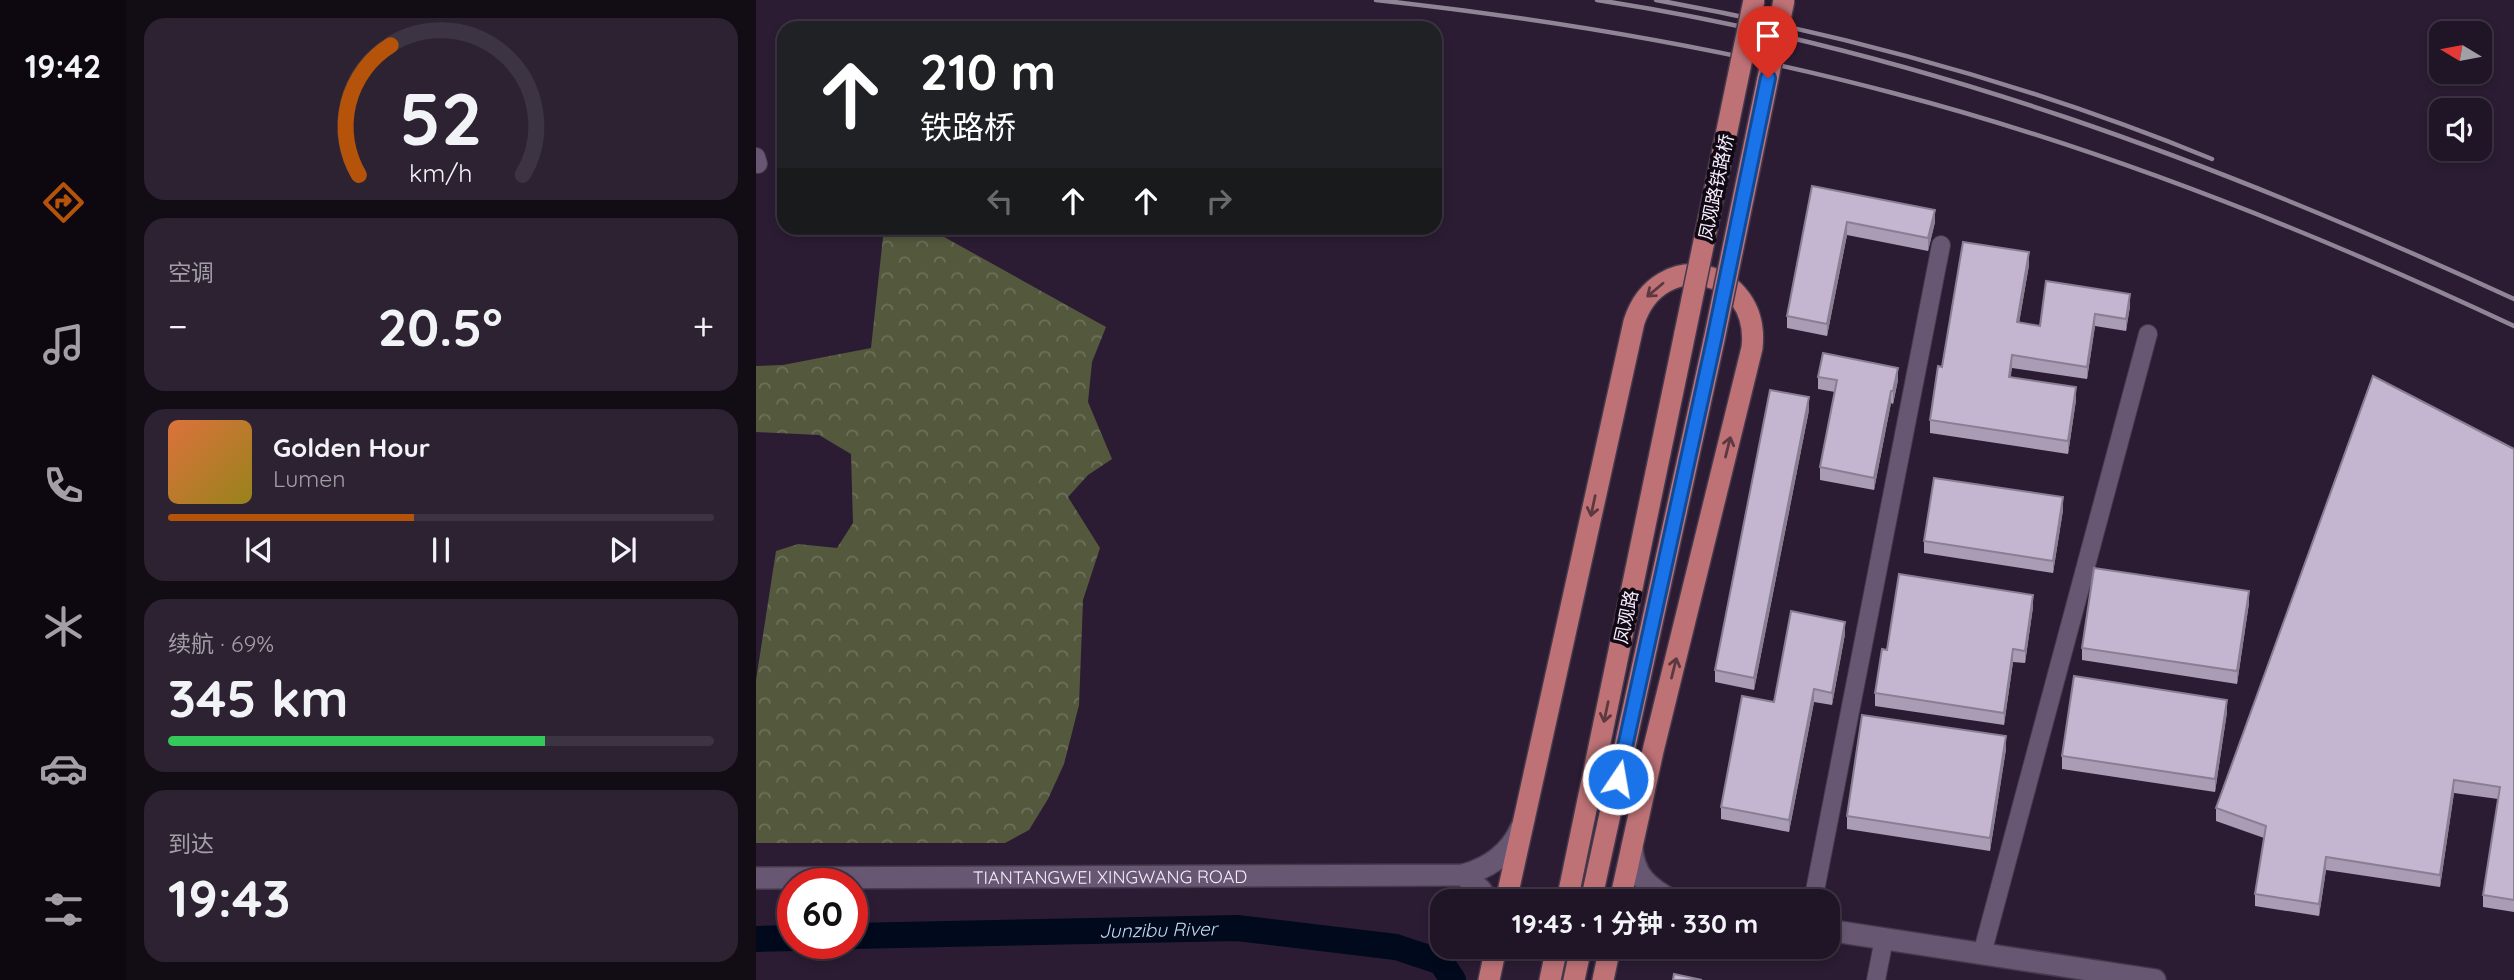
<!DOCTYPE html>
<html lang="zh">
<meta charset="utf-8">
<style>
:root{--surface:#201526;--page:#2d2232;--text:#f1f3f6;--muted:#a29fa7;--line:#3d3443;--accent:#b45309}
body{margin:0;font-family:Quicksand,"Noto Sans SC",sans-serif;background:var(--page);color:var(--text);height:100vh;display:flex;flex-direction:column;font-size:26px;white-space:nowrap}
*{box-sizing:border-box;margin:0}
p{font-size:23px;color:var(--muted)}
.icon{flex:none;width:38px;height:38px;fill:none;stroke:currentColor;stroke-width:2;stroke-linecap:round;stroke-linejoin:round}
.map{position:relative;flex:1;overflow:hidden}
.details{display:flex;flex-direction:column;gap:18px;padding:18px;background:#120c15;width:630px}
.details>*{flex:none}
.guide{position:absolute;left:21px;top:21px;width:665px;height:214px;border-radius:21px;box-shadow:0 4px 10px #0003,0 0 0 2px var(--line);background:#202124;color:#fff;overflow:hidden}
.needle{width:46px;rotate:280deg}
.tools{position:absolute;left:1673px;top:21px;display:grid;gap:14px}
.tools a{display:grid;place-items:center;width:63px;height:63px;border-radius:14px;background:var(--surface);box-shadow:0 4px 10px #0003,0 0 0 2px var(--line);font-size:35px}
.speed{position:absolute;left:21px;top:868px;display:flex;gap:14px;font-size:35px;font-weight:700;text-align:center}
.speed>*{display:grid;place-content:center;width:91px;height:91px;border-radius:50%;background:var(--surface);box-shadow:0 4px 10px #0003,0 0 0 2px var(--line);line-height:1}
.speed .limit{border:10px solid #d22;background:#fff;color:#111}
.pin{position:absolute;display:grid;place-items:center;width:60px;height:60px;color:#fff;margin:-72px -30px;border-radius:50% 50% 50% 0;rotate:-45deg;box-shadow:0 0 7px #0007}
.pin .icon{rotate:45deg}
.me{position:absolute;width:77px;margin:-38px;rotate:12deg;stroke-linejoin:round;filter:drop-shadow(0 0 5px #0008)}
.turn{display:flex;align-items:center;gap:24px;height:147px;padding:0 28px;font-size:32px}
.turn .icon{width:91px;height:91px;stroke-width:2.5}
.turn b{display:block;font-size:49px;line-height:60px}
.lanes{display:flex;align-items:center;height:66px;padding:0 28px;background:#0003;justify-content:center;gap:35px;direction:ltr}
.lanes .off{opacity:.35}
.big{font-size:52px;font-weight:700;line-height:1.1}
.details .widget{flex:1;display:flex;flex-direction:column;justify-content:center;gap:10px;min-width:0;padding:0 24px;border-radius:21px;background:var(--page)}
.details .dial{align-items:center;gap:0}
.dial svg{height:182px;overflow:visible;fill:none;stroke:var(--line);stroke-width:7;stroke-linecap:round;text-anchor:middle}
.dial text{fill:var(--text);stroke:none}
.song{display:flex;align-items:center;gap:21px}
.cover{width:84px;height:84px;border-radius:10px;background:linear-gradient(135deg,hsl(20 70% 55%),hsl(50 70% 35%))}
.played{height:7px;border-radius:4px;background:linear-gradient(90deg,var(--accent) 45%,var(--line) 45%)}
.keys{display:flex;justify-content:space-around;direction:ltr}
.heat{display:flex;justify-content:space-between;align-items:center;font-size:38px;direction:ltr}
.charge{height:10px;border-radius:5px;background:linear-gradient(90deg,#34c759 69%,var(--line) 0)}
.trip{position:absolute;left:674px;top:889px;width:410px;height:70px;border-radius:21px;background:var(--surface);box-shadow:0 4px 10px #0003,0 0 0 2px var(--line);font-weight:700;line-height:70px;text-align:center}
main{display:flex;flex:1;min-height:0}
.dock{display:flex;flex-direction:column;width:126px;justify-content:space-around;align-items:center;background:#0d080f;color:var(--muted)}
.dock .icon{width:49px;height:49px}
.dock .active{color:var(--accent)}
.dock b{font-size:32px;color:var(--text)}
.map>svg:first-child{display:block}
.forest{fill:url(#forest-crowns)}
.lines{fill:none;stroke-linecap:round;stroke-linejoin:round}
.river{stroke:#010a1c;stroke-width:26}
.minor-casing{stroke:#45394c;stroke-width:20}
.tertiary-casing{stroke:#45394c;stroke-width:24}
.primary-casing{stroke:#45394c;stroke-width:24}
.minor{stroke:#685772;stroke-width:18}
.tertiary{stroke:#685772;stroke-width:21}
.primary{stroke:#be7276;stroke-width:21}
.rail{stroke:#908497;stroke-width:4.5}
.primary-bridge-casing{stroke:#45394c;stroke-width:24;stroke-linecap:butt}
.primary-bridge{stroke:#be7276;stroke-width:21}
.wall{fill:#a99cb4}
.shaded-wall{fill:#897f92}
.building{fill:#c4b5d1;stroke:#897f92;stroke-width:2}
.oneway{stroke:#5e3840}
.route-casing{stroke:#114b97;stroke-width:18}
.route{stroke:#1a73e8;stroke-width:12}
.labels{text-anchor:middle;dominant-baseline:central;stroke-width:7;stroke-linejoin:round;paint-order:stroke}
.street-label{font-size:18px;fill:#f6ecfc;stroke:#100913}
.water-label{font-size:19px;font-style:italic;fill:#c6dbf6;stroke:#100913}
</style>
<main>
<nav class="dock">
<b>19:42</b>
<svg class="icon active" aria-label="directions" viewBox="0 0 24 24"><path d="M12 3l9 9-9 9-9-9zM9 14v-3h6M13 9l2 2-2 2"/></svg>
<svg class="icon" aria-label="music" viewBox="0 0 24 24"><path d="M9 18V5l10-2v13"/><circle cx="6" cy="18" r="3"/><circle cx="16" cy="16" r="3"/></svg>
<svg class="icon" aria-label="phone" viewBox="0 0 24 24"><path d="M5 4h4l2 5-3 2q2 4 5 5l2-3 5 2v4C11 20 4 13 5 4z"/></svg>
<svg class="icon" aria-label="climate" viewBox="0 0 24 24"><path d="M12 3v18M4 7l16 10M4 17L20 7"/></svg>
<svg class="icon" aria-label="car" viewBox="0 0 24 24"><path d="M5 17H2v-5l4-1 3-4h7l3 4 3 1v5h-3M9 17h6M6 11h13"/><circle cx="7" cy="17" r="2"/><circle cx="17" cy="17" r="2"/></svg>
<svg class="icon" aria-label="filters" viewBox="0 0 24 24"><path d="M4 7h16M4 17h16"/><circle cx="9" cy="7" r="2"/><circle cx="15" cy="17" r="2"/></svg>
</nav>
<section class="details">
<div class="widget dial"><svg viewBox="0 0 100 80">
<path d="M14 69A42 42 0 1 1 86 69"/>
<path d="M14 69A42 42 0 0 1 28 12" stroke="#b45309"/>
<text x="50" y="56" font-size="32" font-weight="700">52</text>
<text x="50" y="72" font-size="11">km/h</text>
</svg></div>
<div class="widget"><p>空调</p>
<div class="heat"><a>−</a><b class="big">20.5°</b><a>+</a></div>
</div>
<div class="widget">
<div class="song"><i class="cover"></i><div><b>Golden Hour</b><p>Lumen</p></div></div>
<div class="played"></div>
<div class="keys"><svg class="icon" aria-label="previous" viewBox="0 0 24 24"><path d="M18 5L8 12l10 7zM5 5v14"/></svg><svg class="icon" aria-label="pause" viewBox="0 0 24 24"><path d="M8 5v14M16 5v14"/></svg><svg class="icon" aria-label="next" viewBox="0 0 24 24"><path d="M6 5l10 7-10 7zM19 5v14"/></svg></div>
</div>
<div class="widget"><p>续航 · 69%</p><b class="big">345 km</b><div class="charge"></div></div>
<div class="widget"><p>到达</p><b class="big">19:43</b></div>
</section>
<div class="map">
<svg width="1758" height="980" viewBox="0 0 1758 980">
<defs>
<pattern id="forest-crowns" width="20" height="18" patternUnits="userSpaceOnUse" patternTransform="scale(1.75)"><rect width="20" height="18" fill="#54593e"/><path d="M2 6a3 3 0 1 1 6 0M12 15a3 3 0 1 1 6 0" fill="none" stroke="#6d715b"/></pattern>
</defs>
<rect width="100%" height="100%" fill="#2b1c33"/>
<path class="forest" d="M128,228H172L350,327L336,362L332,402L356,459L332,475L312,497L344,548L327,600L323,705L308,764L292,799L273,830L249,843H0V680L20,551L42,544L81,548L97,523L95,454L63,435L0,432V366L27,365L115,348Z"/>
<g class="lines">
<g class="river">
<path id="s1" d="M96,936L481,928L640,947L685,962L697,980"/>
<path d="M0,939L37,938"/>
</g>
<g class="minor-casing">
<g id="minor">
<path d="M0,157L2,164"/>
<path d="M1057,901L1185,245"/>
<path d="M1226,954L1392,334"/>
<path d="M1120,980L1128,939"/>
</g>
</g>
<g class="tertiary-casing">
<g id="tertiary">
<path d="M876,846C877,876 893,888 917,901"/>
<path d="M707,875L724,889L733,901"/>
<path id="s2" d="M0,878L707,875C733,868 754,853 765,828"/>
<path d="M1071,930L1399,980"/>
</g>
</g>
<g class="primary-casing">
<g id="primary">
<path d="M750,901L878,322C903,245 1005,268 996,348L897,751L864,901"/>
<path d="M811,901L929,333"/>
<path d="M835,901L958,340"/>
<path d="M733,980L740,947"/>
<path d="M794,980L801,947"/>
<path d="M818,980L825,947"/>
<path d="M847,980L854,947"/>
</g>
</g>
<use href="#minor" class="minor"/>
<use href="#tertiary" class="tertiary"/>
<use href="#primary" class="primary"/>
<g class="rail">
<path d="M620,0C794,19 968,48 1137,93C1351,149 1558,232 1758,326"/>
<path d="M841,0C1161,49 1465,164 1758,299"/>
<path d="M900,0C1089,34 1278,86 1456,159"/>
</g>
<g class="primary-bridge-casing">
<g id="primary-bridge">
<path d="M929,333L998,0"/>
<path d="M958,340L1028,0"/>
</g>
</g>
<use href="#primary-bridge" class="primary-bridge"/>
</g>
<g class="wall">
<path d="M1056,186L1179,222L1172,251L1091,235L1071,336L1031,328V316Z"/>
<path d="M1273,265L1263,323L1284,326L1374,306L1370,331L1339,326L1331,379L1256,368L1254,377L1320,400L1312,454L1174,433V420L1186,367Z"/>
<path d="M1062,377L1142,380L1137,404L1135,403L1118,490L1064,480V467L1079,392L1062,389Z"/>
<path d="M1053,410L998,690L959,682V670Z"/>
<path d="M1758,449V912L1727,907V895L1742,799L1698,793L1684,887L1570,870L1563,916L1499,906V894L1508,838L1460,821V808Z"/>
<path d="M1307,510L1297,573L1168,553V541Z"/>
<path d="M1493,603L1481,684L1326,660V648Z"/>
<path d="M1277,607L1269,663L1257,662L1248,725L1119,706V693L1131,650Z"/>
<path d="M1089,634L1076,705L1058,702L1033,832L965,819V807L1018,702Z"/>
<path d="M1471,712L1459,792L1306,769V756Z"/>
<path d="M1250,749L1234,851L1091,829V816Z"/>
</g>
<g class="shaded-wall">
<path d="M1179,210V222L1172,251V238Z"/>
<path d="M1091,222V235L1071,336V324Z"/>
<path d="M1273,252V265L1261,335V322Z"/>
<path d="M1374,294V306L1370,331V319Z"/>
<path d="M1339,314V326L1331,379V367Z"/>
<path d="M1256,355V368L1253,390V377Z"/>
<path d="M1142,368V380L1137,404V391Z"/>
<path d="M1320,387V400L1312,454V441Z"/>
<path d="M1135,391V403L1118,490V478Z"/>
<path d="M1053,397V410L998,690V678Z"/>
<path d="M1307,497V510L1297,573V561Z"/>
<path d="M1493,591V603L1481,684V671Z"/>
<path d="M1277,595V607L1269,663V651Z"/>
<path d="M1089,622V634L1076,705V693Z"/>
<path d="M1257,649V662L1248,725V713Z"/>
<path d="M1058,689V702L1033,832V820Z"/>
<path d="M1471,700V712L1459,792V779Z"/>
<path d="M1250,736V749L1234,851V838Z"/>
<path d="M1698,780V793L1684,887V875Z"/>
<path d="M1570,857V870L1563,916V904Z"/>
</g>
<g class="building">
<path d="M1056,186L1179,210L1172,238L1091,222L1071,324L1031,316Z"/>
<path d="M1207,242L1273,252L1261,322L1284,326L1290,281L1374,294L1370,319L1339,314L1331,367L1256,355L1253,377L1320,387L1312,441L1174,420L1182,366L1186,367Z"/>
<path d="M1067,353L1142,368L1137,391H1135L1118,478L1064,467L1081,380L1062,377Z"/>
<path d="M1617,376L1758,449V900L1727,895L1744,787L1698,780L1684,875L1570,857L1563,904L1499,894L1510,826L1460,808Z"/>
<path d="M1014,390L1053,397L998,678L959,670Z"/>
<path d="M1178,478L1307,497L1297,561L1168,541Z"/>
<path d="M1338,568L1493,591L1481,671L1326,648Z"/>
<path d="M1143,574L1277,595L1269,651L1257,649L1248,713L1119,693L1126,649L1131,650Z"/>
<path d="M1035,611L1089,622L1076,693L1058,689L1033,820L965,807L986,696L1018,702Z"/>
<path d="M1318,676L1471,700L1459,779L1306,756Z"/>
<path d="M1106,715L1250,736L1234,838L1091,816Z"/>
<path d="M918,974L946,980H917Z"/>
</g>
<defs><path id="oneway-shaft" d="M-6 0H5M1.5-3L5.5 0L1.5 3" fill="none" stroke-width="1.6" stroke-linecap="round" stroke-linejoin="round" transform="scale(1.75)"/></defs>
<g class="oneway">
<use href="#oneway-shaft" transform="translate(899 290) rotate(140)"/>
<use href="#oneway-shaft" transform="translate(972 447) rotate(-76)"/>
<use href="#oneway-shaft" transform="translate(837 506) rotate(102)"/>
<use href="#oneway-shaft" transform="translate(918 668) rotate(-76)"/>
<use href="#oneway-shaft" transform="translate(850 712) rotate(102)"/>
</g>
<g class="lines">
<g class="route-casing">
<path id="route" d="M862,779L958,340L1012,78"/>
</g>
<use href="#route" class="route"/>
</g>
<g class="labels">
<g class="street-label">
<text transform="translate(960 187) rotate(-78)">凤观路铁路桥</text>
<text transform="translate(870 617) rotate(-78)">凤观路</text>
<text stroke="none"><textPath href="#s2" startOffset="354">TIANTANGWEI XINGWANG ROAD</textPath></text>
</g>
<g class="water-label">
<text stroke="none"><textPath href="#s1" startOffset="306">Junzibu River</textPath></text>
</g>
</g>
</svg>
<div class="tools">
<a><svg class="needle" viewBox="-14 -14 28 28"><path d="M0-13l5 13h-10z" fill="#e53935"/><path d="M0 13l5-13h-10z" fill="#a29fa7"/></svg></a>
<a><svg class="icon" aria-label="sound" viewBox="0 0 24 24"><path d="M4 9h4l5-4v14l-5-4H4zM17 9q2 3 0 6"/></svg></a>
</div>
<div class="speed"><div class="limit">60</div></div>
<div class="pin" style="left:1012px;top:78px;background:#d93025"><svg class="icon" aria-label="arrive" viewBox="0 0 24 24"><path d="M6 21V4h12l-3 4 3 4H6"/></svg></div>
<svg class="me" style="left:862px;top:779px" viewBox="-20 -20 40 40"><circle r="17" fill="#1a73e8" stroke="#fff" stroke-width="3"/><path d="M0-11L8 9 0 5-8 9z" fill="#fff"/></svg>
<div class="trip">19:43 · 1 分钟 · 330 m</div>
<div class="guide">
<div class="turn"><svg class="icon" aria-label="ahead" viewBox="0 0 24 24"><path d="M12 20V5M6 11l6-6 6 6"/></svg><div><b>210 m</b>铁路桥</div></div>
<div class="lanes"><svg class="icon off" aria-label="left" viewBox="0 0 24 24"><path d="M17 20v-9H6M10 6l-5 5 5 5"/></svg><svg class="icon" aria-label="ahead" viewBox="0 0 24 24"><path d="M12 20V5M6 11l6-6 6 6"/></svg><svg class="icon" aria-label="ahead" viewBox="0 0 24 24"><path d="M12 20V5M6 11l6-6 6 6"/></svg><svg class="icon off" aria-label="right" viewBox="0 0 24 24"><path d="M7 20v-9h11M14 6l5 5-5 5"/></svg></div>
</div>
</div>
</main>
